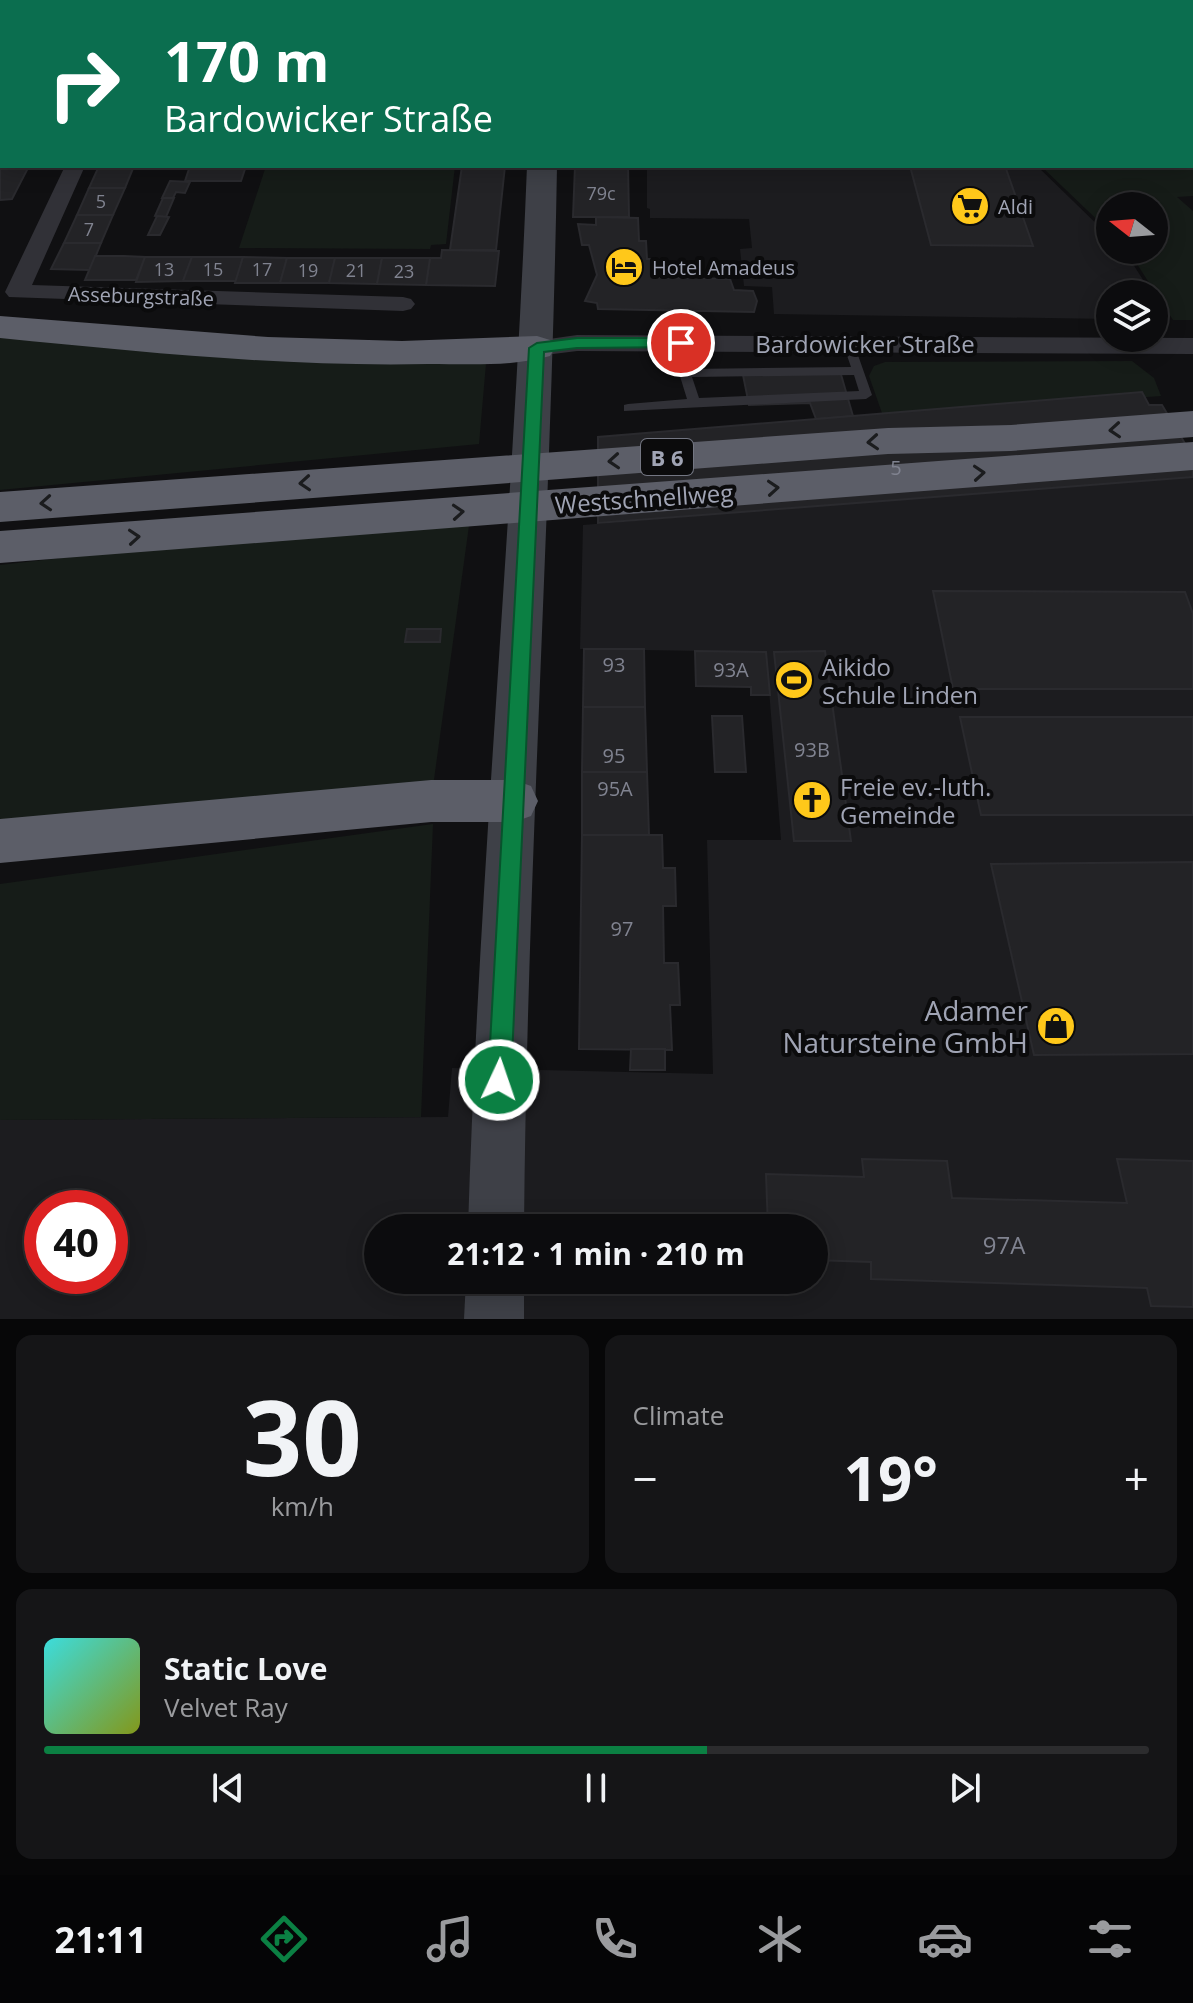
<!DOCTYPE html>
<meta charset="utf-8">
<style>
:root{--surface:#0c0c0e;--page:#151517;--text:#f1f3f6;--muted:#9a9b9e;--line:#2c2c2e;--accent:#0b8043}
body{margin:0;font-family:"Open Sans",sans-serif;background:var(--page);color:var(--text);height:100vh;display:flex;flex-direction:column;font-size:30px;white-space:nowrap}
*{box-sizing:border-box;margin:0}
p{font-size:26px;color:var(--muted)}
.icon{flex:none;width:44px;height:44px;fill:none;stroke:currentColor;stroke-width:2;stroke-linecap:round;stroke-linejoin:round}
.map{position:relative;height:1319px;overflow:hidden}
.sheet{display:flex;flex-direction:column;gap:16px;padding:16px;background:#070708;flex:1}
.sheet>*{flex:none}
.banner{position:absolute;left:0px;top:0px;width:1194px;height:168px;box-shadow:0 4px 20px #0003,0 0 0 2px var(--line);background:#0b6e4f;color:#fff;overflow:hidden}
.needle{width:52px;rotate:287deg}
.controls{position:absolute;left:1096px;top:192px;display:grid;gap:16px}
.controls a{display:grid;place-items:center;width:72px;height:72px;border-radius:50%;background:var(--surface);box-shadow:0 4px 20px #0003,0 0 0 2px var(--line);font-size:40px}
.speed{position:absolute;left:24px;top:1190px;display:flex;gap:16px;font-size:40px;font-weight:700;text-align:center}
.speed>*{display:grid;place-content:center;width:104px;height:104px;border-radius:50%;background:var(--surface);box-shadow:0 4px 20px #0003,0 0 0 2px var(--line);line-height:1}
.speed .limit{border:12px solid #d22;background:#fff;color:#111}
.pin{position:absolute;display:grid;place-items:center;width:68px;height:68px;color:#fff;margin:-34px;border:4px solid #fff;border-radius:50%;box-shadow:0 2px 8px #0007}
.me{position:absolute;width:88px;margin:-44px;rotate:3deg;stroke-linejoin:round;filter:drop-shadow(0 0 6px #0008)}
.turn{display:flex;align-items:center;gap:28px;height:168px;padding:0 32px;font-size:36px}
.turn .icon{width:104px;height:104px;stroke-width:2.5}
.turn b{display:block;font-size:56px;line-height:68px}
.big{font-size:60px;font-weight:700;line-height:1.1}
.sheet .card{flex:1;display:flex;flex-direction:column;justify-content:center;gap:12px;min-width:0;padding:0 28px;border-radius:16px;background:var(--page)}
.sheet .dial{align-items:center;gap:0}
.dial b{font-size:104px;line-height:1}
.song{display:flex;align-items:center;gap:24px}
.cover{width:96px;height:96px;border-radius:12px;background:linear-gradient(135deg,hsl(180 70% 55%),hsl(70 70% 35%))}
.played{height:8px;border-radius:4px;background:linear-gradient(90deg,var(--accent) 60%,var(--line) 60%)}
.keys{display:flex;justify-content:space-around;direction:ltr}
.heat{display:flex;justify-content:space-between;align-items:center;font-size:44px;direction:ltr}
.sheet .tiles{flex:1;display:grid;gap:16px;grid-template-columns:1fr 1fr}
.card:last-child{grid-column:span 2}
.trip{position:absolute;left:364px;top:1214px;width:464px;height:80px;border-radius:40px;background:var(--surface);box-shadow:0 4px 20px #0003,0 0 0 2px var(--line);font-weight:700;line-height:80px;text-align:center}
.tab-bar{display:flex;height:128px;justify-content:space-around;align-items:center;background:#050506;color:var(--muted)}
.tab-bar .icon{width:56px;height:56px}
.tab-bar .current{color:var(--accent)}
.tab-bar b{font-size:36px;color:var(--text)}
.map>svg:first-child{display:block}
.built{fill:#1c1c1f;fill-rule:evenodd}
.green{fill:#161c18}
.building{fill:#232326;stroke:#2a2a2e;stroke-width:2}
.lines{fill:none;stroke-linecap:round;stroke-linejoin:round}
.lane{fill:#313137;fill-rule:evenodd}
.street{fill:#313137;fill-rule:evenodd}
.secondary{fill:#3e4047;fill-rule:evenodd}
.highway{fill:#5c5e68;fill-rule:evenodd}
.oneway{stroke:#1b1c1e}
.route{fill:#0b8043;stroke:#07532c;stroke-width:2}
.labels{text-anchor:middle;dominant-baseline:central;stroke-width:8;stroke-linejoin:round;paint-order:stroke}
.far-number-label{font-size:18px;fill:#808390}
.far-poi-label{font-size:20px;fill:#a0a4b4;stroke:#0b0b0c;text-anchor:start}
.far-street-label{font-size:20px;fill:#a0a4b4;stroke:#0b0b0c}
.number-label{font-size:20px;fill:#808390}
.shield{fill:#0b0b0c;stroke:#737682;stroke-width:2}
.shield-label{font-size:22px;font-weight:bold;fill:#a0a4b4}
.street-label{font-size:24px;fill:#a0a4b4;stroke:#0b0b0c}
.poi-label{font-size:24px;fill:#a0a4b4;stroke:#0b0b0c;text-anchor:start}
.near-number-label{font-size:24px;fill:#808390}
.near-poi-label{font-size:28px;fill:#a0a4b4;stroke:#0b0b0c;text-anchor:end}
</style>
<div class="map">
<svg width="1193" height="1319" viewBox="0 0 1193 1319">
<rect width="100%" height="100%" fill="#101012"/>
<g class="built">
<path d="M647,166H1037L1110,237V250H1124L1152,294H1110V319L774,314L772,287L744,286L740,249L752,248L749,219L650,218V209L647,208Z"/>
<path d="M1193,475V1319H0V1120L448,1117L452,1068L713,1074L707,840H781L766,652L580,649L583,525ZM42,1208H110V1276H42ZM378,1228H814V1280H378Z"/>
</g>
<g class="green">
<path d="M1193,125V196L1177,197L1193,211V320H1173L1128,250H1154V206H1110V232L1041,166H1192Z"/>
<path d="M266,166H455L446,244L431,245L430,249L239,248Z"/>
<path d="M0,327L487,352L479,444L0,490Z"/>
<path d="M1132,361L1154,378L1161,396L883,416L869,376L874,366L885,362Z"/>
<path d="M471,511L431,801L0,841V565Z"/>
<path d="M433,824L421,1117L0,1120V884Z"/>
</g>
<g class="building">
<path d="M727,0H853L855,2H727Z"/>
<path d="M99,166H134L125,188H89Z"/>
<path d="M190,166H246L241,181H185Z"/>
<path d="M462,166H505L496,250H450Z"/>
<path d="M575,166H628L629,217H573Z"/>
<path d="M910,166H1005L1033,246L931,245Z"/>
<path d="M0,167L28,168L12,199L0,200Z"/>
<path d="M170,181L190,182L185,193L176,192L173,198H162Z"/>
<path d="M89,188H125L113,215H77Z"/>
<path d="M163,198H174L166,217L155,216Z"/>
<path d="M77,215H113L101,243H64Z"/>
<path d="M157,216L169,217L160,235H148Z"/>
<path d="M596,217L638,218L639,241H646L647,259H653L654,277L730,279L734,290L753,291L757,301L754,312L598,309L597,303L585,301L597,275L589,245H582L578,224L596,225Z"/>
<path d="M64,243H101L90,270L51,269Z"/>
<path d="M442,250L499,251L495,286L426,285L430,258H441Z"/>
<path d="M95,256H124L145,257L136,280H85Z"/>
<path d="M145,257H192L183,281L136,282Z"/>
<path d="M192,257H243L236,281H183Z"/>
<path d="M243,257L287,258L280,283H235Z"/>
<path d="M287,258H335L329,283H280Z"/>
<path d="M335,258H382L377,284L329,283Z"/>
<path d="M382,258H430L426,285L377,284Z"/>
<path d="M840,371L853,416L816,419L810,403L749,405L743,375Z"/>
<path d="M1142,392L1149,405H1162L1193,457V477L598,523V437Z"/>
<path d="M933,591L1185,592L1193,614V689H953Z"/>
<path d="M407,629H441L440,642H405Z"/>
<path d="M584,649H644L645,707H583Z"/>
<path d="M695,651L766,652L770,695H751V687L696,686Z"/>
<path d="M825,651L851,841H794L774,652Z"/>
<path d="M583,707H645L647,772H582Z"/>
<path d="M712,716H742L746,772H715Z"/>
<path d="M960,717H1193V815H981Z"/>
<path d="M582,772H647L649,835H582Z"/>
<path d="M582,835H662L663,868H675L676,906H663L664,963H678L680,1005H670L672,1050L579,1049Z"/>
<path d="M1193,862V1054L1034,1055L991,864Z"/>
<path d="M631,1049H665V1070H630Z"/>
<path d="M862,1159L947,1161L952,1198L1127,1203L1117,1159L1193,1161V1307L1151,1306L1147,1288L871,1279V1262L814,1260V1228H768L766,1174L864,1177Z"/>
</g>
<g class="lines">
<path class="lane" d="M681,339L687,343L690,369L851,367L843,344L845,341H853L872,395L866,399L624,411V405L628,404L687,399L679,373L675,343ZM854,375L859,391L699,398L692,377Z"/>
<g class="street">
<rect x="338" y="0" width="18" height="2"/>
<path d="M1183,0H1193V8L1192,2Z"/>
<rect x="0" y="25" width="2" height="10"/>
<rect x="0" y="142" width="2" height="12"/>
<path d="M65,166H85L32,285L403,297L411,299L415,304L411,309L403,311L9,297L5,292Z"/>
<path d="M577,335L1193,338V354L577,351L537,356L528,354L525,348L528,342Z"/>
</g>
<g class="secondary">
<rect x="538" y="0" width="24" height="2"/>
<path d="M527,166H557C551,520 527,874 524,1228H468C479,874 513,520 527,166Z"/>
<path d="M466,1280H524V1319H464Z"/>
</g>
<g class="highway">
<path d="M0,316L268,337L402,341L537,336L550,340L555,348L550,356C512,367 467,364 428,364C285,367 142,352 0,338Z"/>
<path d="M1193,411V437L1011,451L888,454L0,522V492L888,428L1011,425Z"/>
<path d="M1193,442V470L0,563V531Z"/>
<path d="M431,780H514L531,786L538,801L531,816L514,822H431L0,863V819Z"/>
</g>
</g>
<defs><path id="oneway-chevron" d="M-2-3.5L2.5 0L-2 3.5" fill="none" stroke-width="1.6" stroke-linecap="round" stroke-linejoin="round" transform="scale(2)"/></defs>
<g class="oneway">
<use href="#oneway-chevron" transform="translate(1115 430) rotate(176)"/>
<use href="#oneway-chevron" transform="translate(873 442) rotate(176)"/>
<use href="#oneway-chevron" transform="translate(614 461) rotate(176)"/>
<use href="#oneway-chevron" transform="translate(979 473) rotate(-4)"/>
<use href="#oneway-chevron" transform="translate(305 483) rotate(176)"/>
<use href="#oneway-chevron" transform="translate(773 488) rotate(-4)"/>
<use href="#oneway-chevron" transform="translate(46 503) rotate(176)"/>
<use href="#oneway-chevron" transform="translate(458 512) rotate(-4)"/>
<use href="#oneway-chevron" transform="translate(134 537) rotate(-4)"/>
</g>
<path class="route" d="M577,338H681L689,343L681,347L577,348L544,352L511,1080L507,1088L499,1091L491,1088L488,1080L529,348L537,343Z"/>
<defs>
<g id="supermarket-disc" transform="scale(2)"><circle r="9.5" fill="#ffc81a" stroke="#0b0b0c"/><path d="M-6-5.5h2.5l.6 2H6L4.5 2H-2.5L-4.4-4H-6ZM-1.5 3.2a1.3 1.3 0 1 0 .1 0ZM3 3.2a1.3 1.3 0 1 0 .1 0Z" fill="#111"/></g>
<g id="hotel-disc" transform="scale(2)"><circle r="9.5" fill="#ffc81a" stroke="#0b0b0c"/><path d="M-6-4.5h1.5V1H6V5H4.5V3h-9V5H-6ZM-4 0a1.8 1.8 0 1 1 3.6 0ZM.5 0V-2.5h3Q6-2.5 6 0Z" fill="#111"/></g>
<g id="stadium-disc" transform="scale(2)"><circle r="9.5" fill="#ffc81a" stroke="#0b0b0c"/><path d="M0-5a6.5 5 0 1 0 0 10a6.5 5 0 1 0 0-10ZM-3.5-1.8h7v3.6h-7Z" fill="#111"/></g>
<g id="church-disc" transform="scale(2)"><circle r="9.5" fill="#ffc81a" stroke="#0b0b0c"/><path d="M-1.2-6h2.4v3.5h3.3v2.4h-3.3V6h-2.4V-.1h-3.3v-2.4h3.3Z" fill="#111"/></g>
<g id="shop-disc" transform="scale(2)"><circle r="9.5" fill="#ffc81a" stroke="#0b0b0c"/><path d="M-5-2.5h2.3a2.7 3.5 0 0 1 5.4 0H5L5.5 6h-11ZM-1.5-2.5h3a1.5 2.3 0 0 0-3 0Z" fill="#111"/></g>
</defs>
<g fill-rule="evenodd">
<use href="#supermarket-disc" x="970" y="206"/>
<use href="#hotel-disc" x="624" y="267"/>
<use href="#stadium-disc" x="794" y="680"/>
<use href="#church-disc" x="812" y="800"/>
<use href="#shop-disc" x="1056" y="1026"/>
</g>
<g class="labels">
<g class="far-number-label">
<text x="601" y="193">79c</text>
<text x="101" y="201">5</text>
<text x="89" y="229">7</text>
<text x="164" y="269">13</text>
<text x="213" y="269">15</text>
<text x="262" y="269">17</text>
<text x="308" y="270">19</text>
<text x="356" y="270">21</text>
<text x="404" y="271">23</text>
</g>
<g class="far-poi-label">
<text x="998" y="206">Aldi</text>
<text x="652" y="267">Hotel Amadeus</text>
</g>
<g class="far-street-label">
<text transform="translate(141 296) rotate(2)">Asseburgstraße</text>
</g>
<g class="number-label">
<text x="896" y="467">5</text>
<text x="614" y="664">93</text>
<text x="731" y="669">93A</text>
<text x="812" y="749">93B</text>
<text x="614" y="755">95</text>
<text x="615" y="788">95A</text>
<text x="622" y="928">97</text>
</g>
<rect class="shield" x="641" y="439" width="52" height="36" rx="6"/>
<g class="shield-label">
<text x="667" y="457">B 6</text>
</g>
<g class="street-label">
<text x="865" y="343">Bardowicker Straße</text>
<text transform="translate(644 498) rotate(-4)">Westschnellweg</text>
</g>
<g class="poi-label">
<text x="822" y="666">Aikido<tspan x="822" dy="28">Schule Linden</tspan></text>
<text x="840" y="786">Freie ev.-luth.<tspan x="840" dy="28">Gemeinde</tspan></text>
</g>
<g class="near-number-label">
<text x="1004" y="1244">97A</text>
</g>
<g class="near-poi-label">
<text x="1028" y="1010">Adamer<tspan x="1028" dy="32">Natursteine GmbH</tspan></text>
</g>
</g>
</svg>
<div class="controls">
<a><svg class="needle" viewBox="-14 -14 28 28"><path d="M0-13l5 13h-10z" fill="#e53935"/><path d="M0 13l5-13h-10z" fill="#9a9b9e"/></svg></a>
<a><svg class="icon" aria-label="layers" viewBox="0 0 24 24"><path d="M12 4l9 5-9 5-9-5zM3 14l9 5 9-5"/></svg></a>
</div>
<div class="speed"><div class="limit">40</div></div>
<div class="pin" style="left:681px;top:343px;background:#d93025"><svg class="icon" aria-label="arrive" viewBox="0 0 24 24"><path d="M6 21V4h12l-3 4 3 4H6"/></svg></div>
<svg class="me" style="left:499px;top:1080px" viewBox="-20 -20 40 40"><circle r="17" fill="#0b8043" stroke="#fff" stroke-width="3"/><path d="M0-11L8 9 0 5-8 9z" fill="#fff"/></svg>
<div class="trip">21:12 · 1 min · 210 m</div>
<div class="banner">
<div class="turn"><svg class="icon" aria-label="right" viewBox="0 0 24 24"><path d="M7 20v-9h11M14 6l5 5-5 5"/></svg><div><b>170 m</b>Bardowicker Straße</div></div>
</div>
</div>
<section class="sheet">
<div class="tiles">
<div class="card dial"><b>30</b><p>km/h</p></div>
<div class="card"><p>Climate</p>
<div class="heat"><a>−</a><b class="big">19°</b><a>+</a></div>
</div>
<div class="card">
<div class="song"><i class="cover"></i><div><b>Static Love</b><p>Velvet Ray</p></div></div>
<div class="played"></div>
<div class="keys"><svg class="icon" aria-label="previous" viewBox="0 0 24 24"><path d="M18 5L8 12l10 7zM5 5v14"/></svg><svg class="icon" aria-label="pause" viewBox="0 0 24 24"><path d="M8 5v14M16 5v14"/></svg><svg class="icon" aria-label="next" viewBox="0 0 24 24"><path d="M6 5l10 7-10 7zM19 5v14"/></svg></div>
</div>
</div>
</section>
<nav class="tab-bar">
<b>21:11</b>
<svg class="icon current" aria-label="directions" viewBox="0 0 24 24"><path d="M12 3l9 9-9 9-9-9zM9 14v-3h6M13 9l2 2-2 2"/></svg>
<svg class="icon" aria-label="music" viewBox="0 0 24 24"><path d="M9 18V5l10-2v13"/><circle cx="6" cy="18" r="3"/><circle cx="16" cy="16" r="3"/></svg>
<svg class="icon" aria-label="phone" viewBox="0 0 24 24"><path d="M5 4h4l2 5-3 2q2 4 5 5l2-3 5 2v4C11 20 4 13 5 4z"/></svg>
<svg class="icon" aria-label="climate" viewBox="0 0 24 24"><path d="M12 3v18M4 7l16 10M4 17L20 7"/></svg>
<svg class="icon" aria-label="car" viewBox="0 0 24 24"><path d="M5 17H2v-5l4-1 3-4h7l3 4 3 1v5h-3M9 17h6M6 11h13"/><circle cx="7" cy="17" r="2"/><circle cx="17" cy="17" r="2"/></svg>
<svg class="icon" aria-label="filters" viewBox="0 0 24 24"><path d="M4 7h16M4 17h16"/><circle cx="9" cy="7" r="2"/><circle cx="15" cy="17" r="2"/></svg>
</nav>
